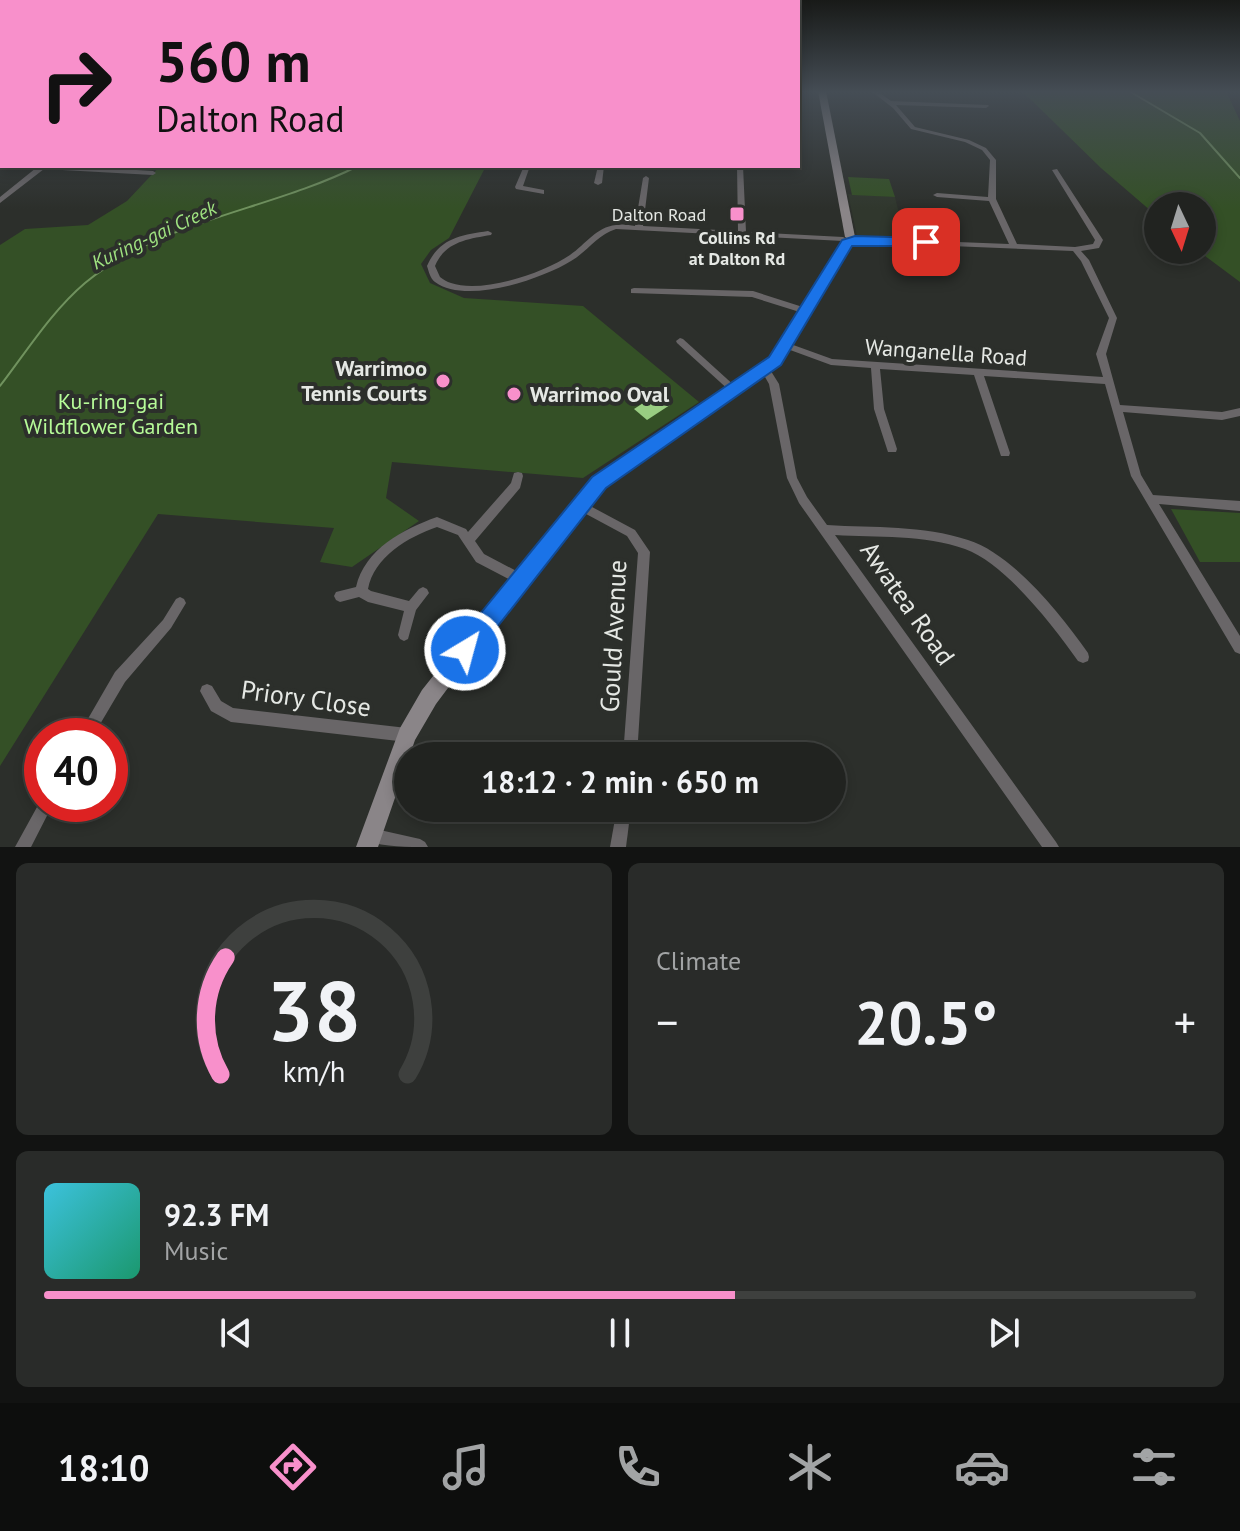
<!DOCTYPE html>
<meta charset="utf-8">
<style>
:root{--surface:#212320;--page:#292b29;--text:#f1f3f6;--muted:#a2a4a5;--line:#3e403e;--accent:#f890cb}
body{margin:0;font-family:"PT Sans",sans-serif;background:var(--page);color:var(--text);height:100vh;display:flex;flex-direction:column;font-size:30px;white-space:nowrap}
*{box-sizing:border-box;margin:0}
p{font-size:26px;color:var(--muted)}
.icon{flex:none;width:44px;height:44px;fill:none;stroke:currentColor;stroke-width:2;stroke-linecap:round;stroke-linejoin:round}
.map{position:relative;height:847px;overflow:hidden}
.details{display:flex;flex-direction:column;gap:16px;padding:16px;background:#121312;flex:1}
.details>*{flex:none}
.banner{position:absolute;left:0px;top:0px;width:800px;height:168px;box-shadow:0 4px 12px #0003,0 0 0 2px var(--line);background:#f890cb;color:#111;overflow:hidden}
.needle{width:52px;rotate:176deg}
.controls{position:absolute;left:1144px;top:192px;display:grid;gap:16px}
.controls a{display:grid;place-items:center;width:72px;height:72px;border-radius:50%;background:var(--surface);box-shadow:0 4px 12px #0003,0 0 0 2px var(--line);font-size:40px}
.speed{position:absolute;left:24px;top:718px;display:flex;gap:16px;font-size:40px;font-weight:700;text-align:center}
.speed>*{display:grid;place-content:center;width:104px;height:104px;border-radius:50%;background:var(--surface);box-shadow:0 4px 12px #0003,0 0 0 2px var(--line);line-height:1}
.speed .limit{border:12px solid #d22;background:#fff;color:#111}
.pin{position:absolute;display:grid;place-items:center;width:68px;height:68px;color:#fff;margin:-34px;border-radius:16px;box-shadow:0 4px 12px #0006}
.me{position:absolute;width:88px;margin:-44px;rotate:37deg;stroke-linejoin:round;filter:drop-shadow(0 0 6px #0008)}
.turn{display:flex;align-items:center;gap:28px;height:168px;padding:0 24px;font-size:36px}
.turn .icon{width:104px;height:104px;stroke-width:2.5}
.turn b{display:block;font-size:56px;line-height:68px}
.big{font-size:60px;font-weight:700;line-height:1.1}
.details .tile{flex:1;display:flex;flex-direction:column;justify-content:center;gap:12px;min-width:0;padding:0 28px;border-radius:12px;background:var(--page)}
.details .dial{align-items:center;gap:0}
.dial svg{height:208px;overflow:visible;fill:none;stroke:var(--line);stroke-width:7;stroke-linecap:round;text-anchor:middle}
.dial text{fill:var(--text);stroke:none}
.song{display:flex;align-items:center;gap:24px}
.cover{width:96px;height:96px;border-radius:12px;background:linear-gradient(135deg,hsl(190 70% 55%),hsl(160 70% 35%))}
.played{height:8px;border-radius:4px;background:linear-gradient(90deg,var(--accent) 60%,var(--line) 60%)}
.keys{display:flex;justify-content:space-around;direction:ltr}
.heat{display:flex;justify-content:space-between;align-items:center;font-size:44px;direction:ltr}
.details .tiles{flex:1;display:grid;gap:16px;grid-template-columns:1fr 1fr}
.tile:last-child{grid-column:span 2}
.trip{position:absolute;left:394px;top:742px;width:452px;height:80px;border-radius:40px;background:var(--surface);box-shadow:0 4px 12px #0003,0 0 0 2px var(--line);font-weight:700;line-height:80px;text-align:center}
.tabs{display:flex;height:128px;justify-content:space-around;align-items:center;background:#0d0e0d;color:var(--muted)}
.tabs .icon{width:56px;height:56px}
.tabs .active{color:var(--accent)}
.tabs b{font-size:36px;color:var(--text)}
.map>svg:first-child{display:block}
.built{fill:#30372d}
.green{fill:#345026}
.lines{fill:none;stroke-linecap:round;stroke-linejoin:round}
.stream{stroke:#70925e;stroke-width:2}
.building{fill:#99cd82}
.street{fill:#696668;fill-rule:evenodd}
.secondary{fill:#8a8588;fill-rule:evenodd}
.route{fill:#1a73e8;stroke:#114b97;stroke-width:2}
.poi-dot{fill:#f890cb;stroke:#2c2f2b;stroke-width:3}
.labels{text-anchor:middle;dominant-baseline:central;stroke-width:8;stroke-linejoin:round;paint-order:stroke}
.far-street-label{font-size:18px;fill:#e5e8e4;stroke:#2c2f2b}
.far-poi-label{font-size:18px;font-weight:bold;fill:#e5e8e4;stroke:#2c2f2b}
.far-water-label{font-size:20px;font-style:italic;fill:#9fe280;stroke:#2c2f2b}
.street-label{font-size:22px;fill:#e5e8e4;stroke:#2c2f2b}
.poi-label{font-size:22px;font-weight:bold;fill:#e5e8e4;stroke:#2c2f2b;text-anchor:end}
.park-label{font-size:22px;fill:#b6fb98;stroke:#2c2f2b}
.near-street-label{font-size:26px;fill:#e5e8e4;stroke:#2c2f2b}
</style>
<div class="map">
<svg width="1240" height="847" viewBox="0 0 1240 847">
<rect width="100%" height="100%" fill="#2c2f2b"/>
<path class="built" d="M848,194L895,197L905,238L857,236Z"/>
<g class="green">
<path d="M1022,91H1226L1240,121V282L1197,250H1202V206H1158V217L1101,168Z"/>
<path d="M160,166H486L449,238L431,250L421,264L430,283L464,298L583,306L699,402L583,478L392,462L386,498L419,521L352,567L320,562L334,528L158,514L0,766V245L25,229L88,225L127,201Z"/>
<path d="M848,177L889,179L895,197L852,195Z"/>
<path d="M1171,509L1240,513V562H1200Z"/>
</g>
<g class="lines">
<g class="stream">
<path d="M1129,91L1200,133L1240,178"/>
<path d="M0,386C27,351 51,312 85,283C161,220 271,210 358,166"/>
</g>
</g>
<path class="building" d="M657,394L670,405L647,420L634,409Z"/>
<g class="lines">
<g class="street">
<path d="M871,91H877L891,101L988,105L989,106L986,108L896,105L915,127L969,140L986,148L996,160V199L1017,244L1075,247L1093,244L1095,240L1052,170L1057,169L1103,240L1099,248L1081,251L1089,260L1117,318L1106,354L1120,405L1222,412L1240,408V416L1222,420L1123,412L1141,475L1153,495L1240,501V511L1159,504L1240,636V654L1235,652L1131,476L1105,384L984,376L1010,453L1009,456H1001L974,375L880,369L884,409L897,449L896,452H888L887,449L874,409L871,368L831,365L782,347L780,345L782,343L785,342L832,359L1103,377L1096,354L1109,318L1081,261L1073,251L852,242V238H855L1009,244L989,201L937,197L933,195L937,193L988,197L990,160L982,150L965,142L911,129L893,108Z"/>
<rect x="0" y="162" width="2" height="4"/>
<path d="M32,166H70L153,171L156,173L153,175L44,169L0,203V197L36,168Z"/>
<path d="M524,166H530L523,186L544,190V194L516,189L515,187Z"/>
<path d="M598,166H604L602,183L598,185L594,183Z"/>
<path d="M737,166H743L746,232L843,237L847,239L843,241L616,229C597,235 588,251 571,261C542,279 466,305 435,282C430,278 429,272 427,266C439,238 461,235 488,231L492,233L491,235C467,239 445,242 435,266L440,277C443,279 447,282 451,283C482,294 544,273 570,255C586,244 596,227 616,225C622,224 629,225 635,226L643,178L646,176L649,178L643,226L738,231Z"/>
<path d="M634,288L753,291L809,309L810,311L806,314L752,297L631,293V289Z"/>
<path d="M680,338L683,339L737,388L739,390L737,392H731L677,343L676,341Z"/>
<path d="M766,367L769,368L779,384L797,478L807,497L827,525C874,528 923,525 968,540C1013,554 1061,615 1088,653L1089,657L1088,661L1083,663L1078,661C1053,626 1006,564 965,549C924,534 877,538 835,535L1056,842L1059,847H1042L799,503L787,478L769,384L761,370Z"/>
<path d="M518,472L522,473L523,476L520,488L475,541L484,554L524,575L526,579L524,583L520,584L516,583L476,562L458,535L437,527C408,537 374,557 368,589L371,591L409,601L419,589L423,587L427,589L429,593L416,610L408,639L404,641L400,639L398,635L404,611L368,602L359,597L340,602L336,600L334,596L336,592L356,587C365,549 403,529 437,517L466,529L468,532L511,483L514,473Z"/>
<path d="M579,500L635,530L650,552L637,756H623L638,553L627,536L575,508L573,505L575,502Z"/>
<path d="M180,597L184,599L186,603L171,628L125,682L93,736H78L115,672L163,620L176,599Z"/>
<path d="M207,684L212,686L221,701L233,708L407,728L412,730L414,735L412,740L407,742L231,722L211,711L200,691L202,686Z"/>
<path d="M42,798V804H53L31,847H15Z"/>
<path d="M617,808H631L626,847H610Z"/>
<path d="M371,828L420,839L425,842L428,847C407,847 386,847 366,841L363,836L366,831Z"/>
</g>
<g class="secondary">
<path d="M818,91H826L855,237L850,240L845,237Z"/>
<path d="M847,240L852,243L780,364L604,487L526,584L436,704L415,740L378,847H356L400,728L422,690L514,574L594,479L770,358L842,243Z"/>
</g>
</g>
<linearGradient id="sky" x2="0" y2="1"><stop stop-color="#181a18"/><stop offset="0.44" stop-color="#454d55"/><stop offset="1" stop-color="#454d55" stop-opacity="0"/></linearGradient>
<rect width="1240" height="209" fill="url(#sky)"/>
<path class="route" d="M855,236L926,238L933,242L926,246H852L781,365L606,488L473,658L465,661L457,658L454,650L457,642L592,477L769,357L842,240Z"/>
<g class="poi-dot">
<rect x="729" y="206" width="16" height="16" rx="4"/>
<circle cx="443" cy="381" r="8"/>
<circle cx="514" cy="394" r="8"/>
</g>
<g class="labels">
<g class="far-street-label">
<text x="659" y="214">Dalton Road</text>
</g>
<g class="far-poi-label">
<text x="737" y="237">Collins Rd<tspan x="737" dy="21">at Dalton Rd</tspan></text>
</g>
<g class="far-water-label">
<text transform="translate(154 235) rotate(-25)">Kuring-gai Creek</text>
</g>
<g class="street-label">
<text transform="translate(946 352) rotate(4)">Wanganella Road</text>
</g>
<g class="poi-label">
<text x="427" y="368">Warrimoo<tspan x="427" dy="25">Tennis Courts</tspan></text>
<text x="530" y="394" text-anchor="start">Warrimoo Oval</text>
</g>
<g class="park-label">
<text x="111" y="401">Ku-ring-gai<tspan x="111" dy="25">Wildflower Garden</tspan></text>
</g>
<g class="near-street-label">
<text transform="translate(908 603) rotate(55)">Awatea Road</text>
<text transform="translate(613 636) rotate(-87)">Gould Avenue</text>
<text transform="translate(306 698) rotate(8)">Priory Close</text>
</g>
</g>
</svg>
<div class="controls">
<a><svg class="needle" viewBox="-14 -14 28 28"><path d="M0-13l5 13h-10z" fill="#e53935"/><path d="M0 13l5-13h-10z" fill="#a2a4a5"/></svg></a>
</div>
<div class="speed"><div class="limit">40</div></div>
<div class="pin" style="left:926px;top:242px;background:#d93025"><svg class="icon" aria-label="arrive" viewBox="0 0 24 24"><path d="M6 21V4h12l-3 4 3 4H6"/></svg></div>
<svg class="me" style="left:465px;top:650px" viewBox="-20 -20 40 40"><circle r="17" fill="#1a73e8" stroke="#fff" stroke-width="3"/><path d="M0-11L8 9 0 5-8 9z" fill="#fff"/></svg>
<div class="trip">18:12 · 2 min · 650 m</div>
<div class="banner">
<div class="turn"><svg class="icon" aria-label="right" viewBox="0 0 24 24"><path d="M7 20v-9h11M14 6l5 5-5 5"/></svg><div><b>560 m</b>Dalton Road</div></div>
</div>
</div>
<section class="details">
<div class="tiles">
<div class="tile dial"><svg viewBox="0 0 100 80">
<path d="M14 69A42 42 0 1 1 86 69"/>
<path d="M14 69A42 42 0 0 1 16 24" stroke="#f890cb"/>
<text x="50" y="56" font-size="32" font-weight="700">38</text>
<text x="50" y="72" font-size="11">km/h</text>
</svg></div>
<div class="tile"><p>Climate</p>
<div class="heat"><a>−</a><b class="big">20.5°</b><a>+</a></div>
</div>
<div class="tile">
<div class="song"><i class="cover"></i><div><b>92.3 FM</b><p>Music</p></div></div>
<div class="played"></div>
<div class="keys"><svg class="icon" aria-label="previous" viewBox="0 0 24 24"><path d="M18 5L8 12l10 7zM5 5v14"/></svg><svg class="icon" aria-label="pause" viewBox="0 0 24 24"><path d="M8 5v14M16 5v14"/></svg><svg class="icon" aria-label="next" viewBox="0 0 24 24"><path d="M6 5l10 7-10 7zM19 5v14"/></svg></div>
</div>
</div>
</section>
<nav class="tabs">
<b>18:10</b>
<svg class="icon active" aria-label="directions" viewBox="0 0 24 24"><path d="M12 3l9 9-9 9-9-9zM9 14v-3h6M13 9l2 2-2 2"/></svg>
<svg class="icon" aria-label="music" viewBox="0 0 24 24"><path d="M9 18V5l10-2v13"/><circle cx="6" cy="18" r="3"/><circle cx="16" cy="16" r="3"/></svg>
<svg class="icon" aria-label="phone" viewBox="0 0 24 24"><path d="M5 4h4l2 5-3 2q2 4 5 5l2-3 5 2v4C11 20 4 13 5 4z"/></svg>
<svg class="icon" aria-label="climate" viewBox="0 0 24 24"><path d="M12 3v18M4 7l16 10M4 17L20 7"/></svg>
<svg class="icon" aria-label="car" viewBox="0 0 24 24"><path d="M5 17H2v-5l4-1 3-4h7l3 4 3 1v5h-3M9 17h6M6 11h13"/><circle cx="7" cy="17" r="2"/><circle cx="17" cy="17" r="2"/></svg>
<svg class="icon" aria-label="filters" viewBox="0 0 24 24"><path d="M4 7h16M4 17h16"/><circle cx="9" cy="7" r="2"/><circle cx="15" cy="17" r="2"/></svg>
</nav>
